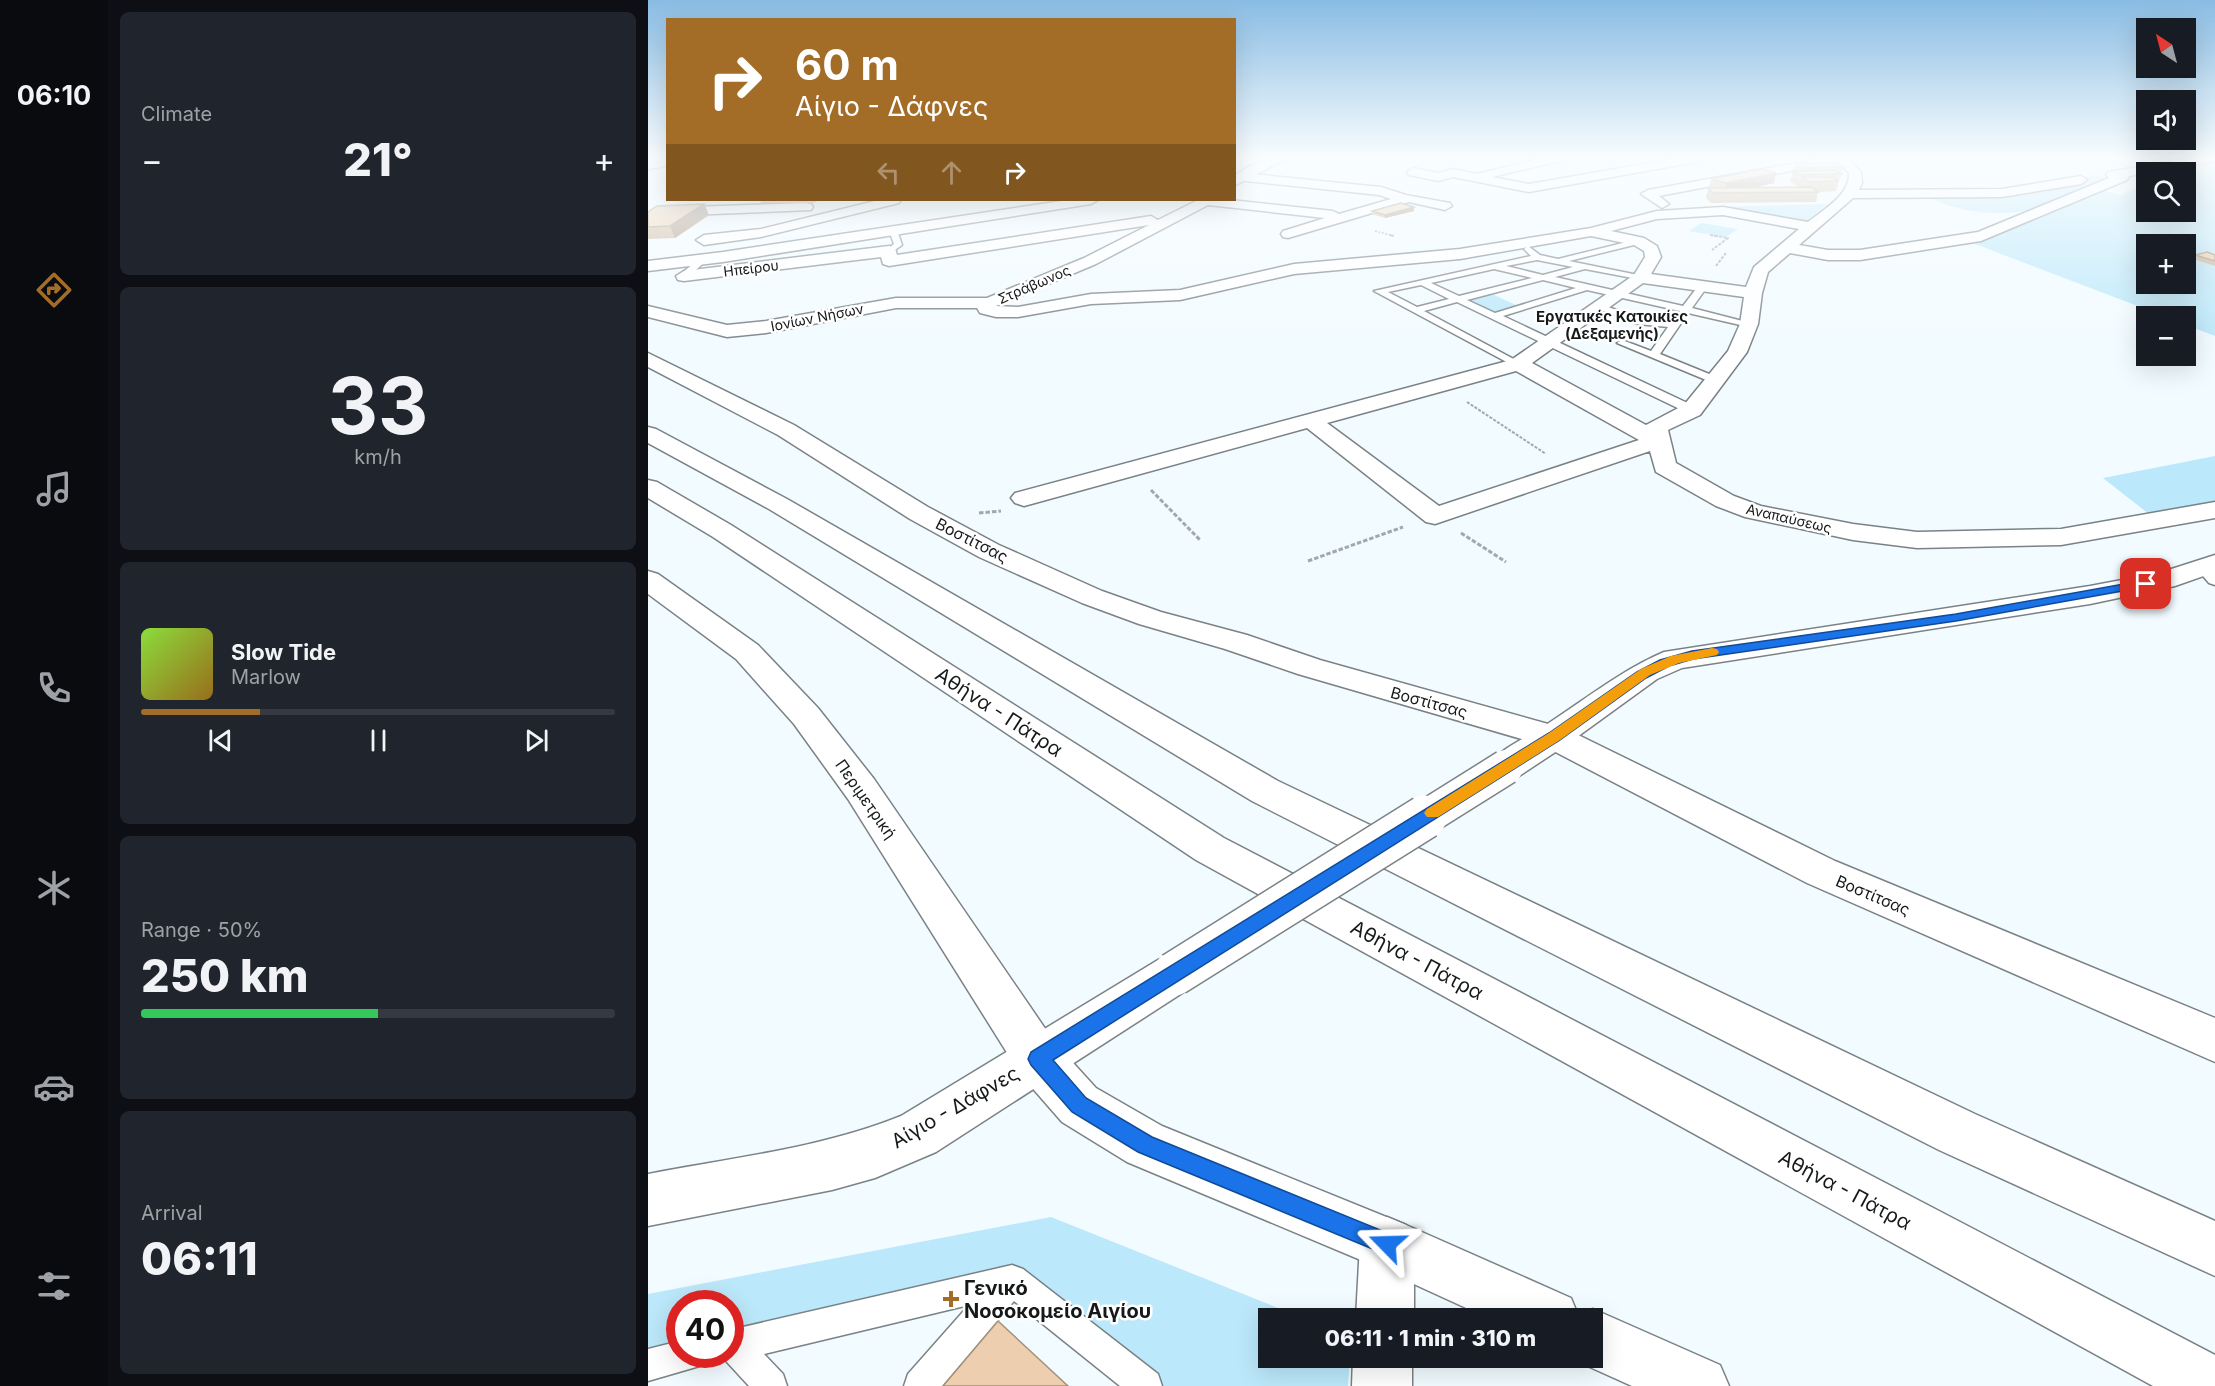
<!DOCTYPE html>
<meta charset="utf-8">
<style>
:root{--surface:#171b24;--page:#20242c;--text:#f1f3f6;--muted:#9ea1a6;--line:#363941;--accent:#a36d27}
body{margin:0;font-family:Inter,sans-serif;background:var(--page);color:var(--text);height:100vh;display:flex;flex-direction:column;font-size:22px;white-space:nowrap}
*{box-sizing:border-box;margin:0}
p{font-size:20px;color:var(--muted)}
.icon{flex:none;width:33px;height:33px;fill:none;stroke:currentColor;stroke-width:2;stroke-linecap:round;stroke-linejoin:round}
.map{position:relative;flex:1;overflow:hidden}
.side{display:flex;flex-direction:column;gap:12px;padding:12px;background:#0d0f14;width:540px}
.side>*{flex:none}
.hud{position:absolute;left:18px;top:18px;width:570px;height:183px;border-radius:0px;box-shadow:0 6px 24px #0002;background:#a36d27;color:#fff;overflow:hidden}
.needle{width:39px;rotate:324deg}
.fabs{position:absolute;left:1488px;top:18px;display:grid;gap:12px}
.fabs a{display:grid;place-items:center;width:60px;height:60px;border-radius:0px;background:var(--surface);box-shadow:0 6px 24px #0002;font-size:30px}
.speed{position:absolute;left:18px;top:1290px;display:flex;gap:12px;font-size:30px;font-weight:700;text-align:center}
.speed>*{display:grid;place-content:center;width:78px;height:78px;border-radius:50%;background:var(--surface);box-shadow:0 6px 24px #0002;line-height:1}
.speed .limit{border:9px solid #d22;background:#fff;color:#111}
.pin{position:absolute;display:grid;place-items:center;width:51px;height:51px;color:#fff;margin:-26px;border-radius:12px;box-shadow:0 3px 9px #0006}
.me{position:absolute;width:66px;margin:-33px;rotate:292deg;stroke-linejoin:round;filter:drop-shadow(0 0 4px #0008)}
.turn{display:flex;align-items:center;gap:21px;height:126px;padding:0 30px;font-size:27px}
.turn .icon{width:78px;height:78px;stroke-width:2.5}
.turn b{display:block;font-size:42px;line-height:51px}
.lanes{display:flex;align-items:center;height:57px;padding:0 30px;background:#0003;justify-content:center;gap:30px;direction:ltr}
.lanes .off{opacity:.35}
.big{font-size:45px;font-weight:800;line-height:1.1}
.side .widget{flex:1;display:flex;flex-direction:column;justify-content:center;gap:9px;min-width:0;padding:0 21px;border-radius:9px;background:var(--page)}
.side .dial{align-items:center;gap:0}
.dial b{font-size:78px;line-height:1}
.song{display:flex;align-items:center;gap:18px}
.cover{width:72px;height:72px;border-radius:9px;background:linear-gradient(135deg,hsl(90 70% 55%),hsl(40 70% 35%))}
.played{height:6px;border-radius:3px;background:linear-gradient(90deg,var(--accent) 25%,var(--line) 25%)}
.keys{display:flex;justify-content:space-around;direction:ltr}
.heat{display:flex;justify-content:space-between;align-items:center;font-size:33px;direction:ltr}
.charge{height:9px;border-radius:4px;background:linear-gradient(90deg,#34c759 50%,var(--line) 0)}
.trip{position:absolute;left:610px;top:1308px;width:345px;height:60px;border-radius:0px;background:var(--surface);box-shadow:0 6px 24px #0002;font-weight:800;line-height:60px;text-align:center}
main{display:flex;flex:1;min-height:0}
.tabs{display:flex;flex-direction:column;width:108px;justify-content:space-around;align-items:center;background:#090b0e;color:var(--muted)}
.tabs .icon{width:42px;height:42px}
.tabs .on{color:var(--accent)}
.tabs b{font-size:27px;color:var(--text)}
.map>svg:first-child{display:block}
.green{fill:#bbe8fa;fill-rule:evenodd}
.lines{fill:none;stroke-linecap:round;stroke-linejoin:round}
.service-casing{stroke:#7a8285;stroke-width:3}
.minor-casing{stroke:#7a8285;stroke-width:3}
.tertiary-casing{stroke:#7a8285;stroke-width:3}
.secondary-casing{stroke:#7a8285;stroke-width:3}
.motorway-casing{stroke:#7a8285;stroke-width:3}
.path-far2{stroke:#a2a9ac;stroke-width:1.5;stroke-dasharray:2 1.5;stroke-linecap:butt}
.path-far1{stroke:#a2a9ac;stroke-width:2;stroke-dasharray:3 1.5;stroke-linecap:butt}
.path{stroke:#a2a9ac;stroke-width:3;stroke-dasharray:4.5 2;stroke-linecap:butt}
.service{fill:#fff;fill-rule:evenodd}
.minor{fill:#fff;fill-rule:evenodd}
.tertiary{fill:#fff;fill-rule:evenodd}
.secondary{fill:#fff;fill-rule:evenodd}
.motorway{fill:#fff;fill-rule:evenodd}
.secondary-bridge-far1-casing{stroke:#7a8285;stroke-width:37;stroke-linecap:butt}
.secondary-bridge-casing{stroke:#7a8285;stroke-width:46;stroke-linecap:butt}
.secondary-bridge-far1{stroke:#fff;stroke-width:34}
.secondary-bridge{stroke:#fff;stroke-width:43}
.wall{fill:#ccb296}
.shaded-wall{fill:#a6917a}
.building{fill:#edcfaf;stroke:#a6917a;stroke-width:1.5}
.route{fill:#1a73e8;stroke:#114b97;stroke-width:1.5}
.slow{fill:#f59e0b}
.poi-dot{fill:#a36d27;stroke:#fff;stroke-width:2}
.labels{text-anchor:middle;dominant-baseline:central;stroke-width:5;stroke-linejoin:round;paint-order:stroke}
.far-street-label{font-size:14px;fill:#16191a;stroke:#fff}
.far-neighbourhood-label{font-size:15px;font-weight:bold;fill:#16191a;stroke:#fff}
.street-label{font-size:16px;fill:#16191a;stroke:#fff}
.near-street-label{font-size:20px;fill:#16191a;stroke:#fff}
.near-poi-label{font-size:20px;font-weight:bold;fill:#16191a;stroke:#fff;text-anchor:start}
</style>
<main>
<nav class="tabs">
<b>06:10</b>
<svg class="icon on" aria-label="directions" viewBox="0 0 24 24"><path d="M12 3l9 9-9 9-9-9zM9 14v-3h6M13 9l2 2-2 2"/></svg>
<svg class="icon" aria-label="music" viewBox="0 0 24 24"><path d="M9 18V5l10-2v13"/><circle cx="6" cy="18" r="3"/><circle cx="16" cy="16" r="3"/></svg>
<svg class="icon" aria-label="phone" viewBox="0 0 24 24"><path d="M5 4h4l2 5-3 2q2 4 5 5l2-3 5 2v4C11 20 4 13 5 4z"/></svg>
<svg class="icon" aria-label="climate" viewBox="0 0 24 24"><path d="M12 3v18M4 7l16 10M4 17L20 7"/></svg>
<svg class="icon" aria-label="car" viewBox="0 0 24 24"><path d="M5 17H2v-5l4-1 3-4h7l3 4 3 1v5h-3M9 17h6M6 11h13"/><circle cx="7" cy="17" r="2"/><circle cx="17" cy="17" r="2"/></svg>
<svg class="icon" aria-label="filters" viewBox="0 0 24 24"><path d="M4 7h16M4 17h16"/><circle cx="9" cy="7" r="2"/><circle cx="15" cy="17" r="2"/></svg>
</nav>
<section class="side">
<div class="widget"><p>Climate</p>
<div class="heat"><a>−</a><b class="big">21°</b><a>+</a></div>
</div>
<div class="widget dial"><b>33</b><p>km/h</p></div>
<div class="widget">
<div class="song"><i class="cover"></i><div><b>Slow Tide</b><p>Marlow</p></div></div>
<div class="played"></div>
<div class="keys"><svg class="icon" aria-label="previous" viewBox="0 0 24 24"><path d="M18 5L8 12l10 7zM5 5v14"/></svg><svg class="icon" aria-label="pause" viewBox="0 0 24 24"><path d="M8 5v14M16 5v14"/></svg><svg class="icon" aria-label="next" viewBox="0 0 24 24"><path d="M6 5l10 7-10 7zM19 5v14"/></svg></div>
</div>
<div class="widget"><p>Range · 50%</p><b class="big">250 km</b><div class="charge"></div></div>
<div class="widget"><p>Arrival</p><b class="big">06:11</b></div>
</section>
<div class="map">
<svg width="1567" height="1386" viewBox="0 0 1567 1386">
<rect width="100%" height="100%" fill="#f2fbff"/>
<g class="green">
<path d="M1567,158V336L1538,325V316H1516L1327,244L1453,190L1473,195L1498,184V212H1538V172H1498V175L1487,172ZM1498,244H1538V284H1498Z"/>
<path d="M1446,175L1464,179C1442,188 1419,200 1396,207C1359,218 1312,214 1279,196L1352,192Z"/>
<path d="M1179,204L1156,224L1065,209L1061,207Z"/>
<path d="M1053,223L1090,229L1078,237L1041,231Z"/>
<path d="M842,293L870,306L846,312L818,300Z"/>
<path d="M1567,456V503L1501,514L1455,478Z"/>
<path d="M403,1217L655,1318H621V1358H702L700,1386H498L364,1280L83,1346L82,1304H32V1354L0,1365V1294Z"/>
</g>
<g class="lines">
<g class="service-casing">
<g id="service">
<path d="M245,228L249,230L254,245L241,254L237,251L246,244L241,230Z"/>
<path d="M991,239L995,241L994,243L921,261L995,276V280L937,269L907,277L1035,306L1051,285H1057L1059,287L1044,308L1106,324L1101,327L1040,313L1012,354L1071,378V382H1063L969,343L974,340L1003,351L1020,327L990,324L946,307L951,304L995,319L1024,322L1032,311L939,290L855,316L1048,407V413H1040L809,302L776,311L875,364L870,367L866,366L726,291L883,256L876,249L880,246L892,255L910,259ZM889,260L925,267L895,275L858,266ZM846,269L884,278L811,296L783,283ZM895,280L928,288L847,313L819,300ZM773,285L801,299L769,307L740,292Z"/>
<path d="M53,257L60,259L39,278H33V274Z"/>
<path d="M1556,563L1561,565L1567,571V585L1561,583L1548,568Z"/>
<path d="M364,1265L375,1269L510,1374L514,1386H472L366,1301L294,1386H256L260,1374L321,1305L116,1354L135,1374L139,1386H101L78,1361L70,1354H82V1330Z"/>
<path d="M32,1341V1354H60L55,1365L0,1381V1349Z"/>
</g>
</g>
<g class="minor-casing">
<g id="minor">
<path d="M898,157H918L916,160L844,177L881,184L1036,157L1054,158L1048,162L881,192L805,177L790,181L761,175L759,172L765,168L790,173L805,169L829,174Z"/>
<path d="M1181,157H1198L1213,172L1214,183L1211,190L1354,189L1433,176L1439,180L1433,184L1354,197L1205,198L1151,245L1180,250H1212L1330,232L1461,178L1458,175L1460,172L1548,157H1567V161L1481,176L1479,180L1333,241L1212,260H1180L1142,253L1120,272L1114,293L1110,324L1099,352L1052,415L1020,430L1028,463L1086,496L1113,506L1205,524L1269,532L1413,529L1567,502V518L1413,545L1269,548L1205,540L1097,517L1068,506L1008,472L1002,451L787,524L778,522L659,428L376,506L367,503L363,498L367,493L863,360L986,275L997,257L996,251L986,245L943,236L812,259L646,274L532,300L443,304L370,317H348L332,313L329,308H248L118,333L79,337L0,317V306L79,325L118,321L248,298H339L436,258L501,225L241,266L235,264L233,257L36,281L30,280L28,276L36,271L241,246L247,248L249,255L503,216L510,220L550,200H583L685,211L691,214L743,199L731,195L589,180L587,177L593,173L733,187L758,195L802,203L804,206L797,210L761,202L640,238L635,237L633,234L635,231L677,218L560,205L448,264L348,306L370,307L443,294L532,290L646,264L812,249L943,228L1009,211L1075,207L1160,222C1176,209 1202,195 1201,173L1190,162L1011,196L1021,204L1014,208L993,194L1000,190ZM1075,215L1151,229L1106,267L1098,287L1003,274L1013,257L1009,246L996,238L963,231L1009,219ZM995,283L1096,297L1092,324L1080,351L1036,405L998,425L884,363ZM868,371L991,440L791,506L679,423Z"/>
<path d="M20,158V166L0,169V161Z"/>
<path d="M231,200H253L251,203L113,237L56,245L48,240L56,235L113,229Z"/>
<path d="M158,203L163,204L165,207L163,210L15,216L8,212L15,208Z"/>
<path d="M739,1217L758,1225L766,1244V1318H708L712,1244L720,1225Z"/>
<path d="M705,1358H764V1386H704Z"/>
</g>
</g>
<g class="tertiary-casing">
<g id="tertiary">
<path d="M626,157H642L586,186V176L600,167Z"/>
<path d="M420,200H450L443,204L75,262L0,271V261L75,252Z"/>
<path d="M0,353L146,425L280,507L351,545L454,591L513,612L599,635L672,660L918,729L1187,861L1567,1018V1062L1159,883L894,745L650,674L577,649L491,624L434,603L331,557L262,519L130,435L0,367Z"/>
<path d="M0,571L10,574L110,645L170,708L226,779L407,1043L448,1088L514,1126L758,1225L923,1298L930,1315L945,1309L1072,1365L1081,1386H984L924,1359L945,1358V1318H840L720,1263L479,1162L414,1122L373,1075L200,799L146,724L88,659L0,594Z"/>
</g>
</g>
<g class="secondary-casing">
<g id="secondary">
<path d="M1567,555V572L1527,586L1442,604L1034,668L1009,679L918,745L871,776L858,780L845,776L840,767C851,748 877,739 895,727C935,701 972,671 1016,652L1442,586L1511,573Z"/>
<path d="M526,955L542,960L548,974L542,988L288,1152L227,1178L184,1190L0,1226V1174C82,1158 175,1148 253,1116L510,960Z"/>
</g>
</g>
<g class="motorway-casing">
<g id="motorway">
<path d="M0,427L8,429L139,499L630,781L1327,1114L1567,1221V1276L1291,1150L604,801L121,509L0,443Z"/>
<path d="M0,480L9,482L83,525L576,838L1567,1355V1386H1505L548,860L65,537L0,498Z"/>
</g>
</g>
<g class="path-far2">
<path d="M727,231L746,236"/>
<path d="M1062,235L1070,236"/>
</g>
<g class="path-far1">
<path d="M742,235L746,236"/>
<path d="M1062,235L1080,238L1064,250"/>
<path d="M1068,266L1078,253"/>
<path d="M819,402L898,454"/>
</g>
<g class="path">
<path d="M503,490L552,540"/>
<path d="M331,513L353,511"/>
<path d="M813,533L858,562"/>
<path d="M660,561L755,527"/>
</g>
<use href="#service" class="service"/>
<use href="#minor" class="minor"/>
<use href="#tertiary" class="tertiary"/>
<use href="#secondary" class="secondary"/>
<use href="#motorway" class="motorway"/>
<g class="secondary-bridge-far1-casing">
<path id="secondary-bridge-far1" d="M775,819L858,767"/>
</g>
<g class="secondary-bridge-casing">
<path id="secondary-bridge" d="M526,974L777,817"/>
</g>
<use href="#secondary-bridge-far1" class="secondary-bridge-far1"/>
<use href="#secondary-bridge" class="secondary-bridge"/>
</g>
<g class="wall">
<path d="M1147,163L1195,167L1188,191L1170,192L1168,202L1063,203L1058,198L1060,188H1061L1063,179L1126,183L1105,188L1152,187V186H1149L1142,181Z"/>
<path d="M112,200H171L166,203H113Z"/>
<path d="M56,204L61,215L27,238L0,239V212Z"/>
<path d="M724,211H766L737,218L724,214Z"/>
<path d="M1547,255H1567V266L1545,259Z"/>
</g>
<g class="shaded-wall">
<path d="M1128,173L1126,183L1081,193H1076L1078,183Z"/>
<path d="M56,204L61,215L27,238L22,226Z"/>
<path d="M766,207V211L737,218V215Z"/>
</g>
<g class="building">
<path d="M1147,163H1188L1195,167L1154,168Z"/>
<path d="M1113,169L1128,173L1078,183L1063,179Z"/>
<path d="M1186,170L1193,174L1151,175L1145,171Z"/>
<path d="M1154,177H1183L1191,181L1161,182Z"/>
<path d="M1163,187L1170,192L1065,193L1060,188Z"/>
<path d="M753,203L766,207L737,215L724,211Z"/>
<path d="M56,204L22,226L0,227V212L9,206Z"/>
<path d="M1559,252L1567,255V261L1547,255Z"/>
<path d="M350,1321L420,1386H295Z"/>
</g>
<linearGradient id="sky" x2="0" y2="1"><stop stop-color="#89bce3"/><stop offset="0.45" stop-color="#f9fdff"/><stop offset="1" stop-color="#f9fdff" stop-opacity="0"/></linearGradient>
<rect width="1567" height="351" fill="url(#sky)"/>
<path class="route" d="M1498,580L1502,581V586L1308,621L1045,659L1021,666L998,678L912,740L405,1060L438,1098L504,1137L747,1236L751,1244L747,1252L739,1255L490,1152L424,1112L383,1065L380,1059L383,1052L901,733L989,672L1012,660L1044,651L1308,614Z"/>
<path class="slow" d="M1064,648L1069,649L1071,652L1069,655L1031,663L1002,675L912,740L790,817H779L776,813L779,809L901,733L993,669L1023,656Z"/>
<path class="poi-dot" d="M300 1290h6v6h6v6h-6v6h-6v-6h-6v-6h6z"/>
<g class="labels">
<g class="far-street-label">
<text transform="translate(103 268) rotate(-7)">Ηπείρου</text>
<text transform="translate(386 284) rotate(-23)">Στράβωνος</text>
<text transform="translate(169 317) rotate(-11)">Ιονίων Νήσων</text>
<text transform="translate(1141 518) rotate(13)">Αναπαύσεως</text>
</g>
<g class="far-neighbourhood-label">
<text x="964" y="316">Εργατικές Κατοικίες<tspan x="964" dy="17">(Δεξαμενής)</tspan></text>
</g>
<g class="street-label">
<text transform="translate(324 540) rotate(27)">Βοστίτσας</text>
<text transform="translate(781 702) rotate(15)">Βοστίτσας</text>
<text transform="translate(218 799) rotate(55)">Περιμετρική</text>
<text transform="translate(1225 895) rotate(23)">Βοστίτσας</text>
</g>
<g class="near-street-label">
<text transform="translate(351 712) rotate(33)">Αθήνα - Πάτρα</text>
<text transform="translate(769 960) rotate(28)">Αθήνα - Πάτρα</text>
<text transform="translate(307 1107) rotate(-30)">Αίγιο - Δάφνες</text>
<text transform="translate(1197 1190) rotate(28)">Αθήνα - Πάτρα</text>
</g>
<g class="near-poi-label">
<text x="316" y="1288">Γενικό<tspan x="316" dy="23">Νοσοκομείο Αιγίου</tspan></text>
</g>
</g>
</svg>
<div class="fabs">
<a><svg class="needle" viewBox="-14 -14 28 28"><path d="M0-13l5 13h-10z" fill="#e53935"/><path d="M0 13l5-13h-10z" fill="#9ea1a6"/></svg></a>
<a><svg class="icon" aria-label="sound" viewBox="0 0 24 24"><path d="M4 9h4l5-4v14l-5-4H4zM17 9q2 3 0 6"/></svg></a>
<a><svg class="icon" aria-label="search" viewBox="0 0 24 24"><circle cx="10" cy="10" r="6"/><path d="M15 15l6 6"/></svg></a>
<a>+</a>
<a>−</a>
</div>
<div class="speed"><div class="limit">40</div></div>
<div class="pin" style="left:1498px;top:584px;background:#d93025"><svg class="icon" aria-label="arrive" viewBox="0 0 24 24"><path d="M6 21V4h12l-3 4 3 4H6"/></svg></div>
<svg class="me" style="left:739px;top:1244px" viewBox="-20 -20 40 40"><path d="M0-17L14 15 0 8-14 15z" fill="#1a73e8" stroke="#fff" stroke-width="4"/></svg>
<div class="trip">06:11 · 1 min · 310 m</div>
<div class="hud">
<div class="turn"><svg class="icon" aria-label="right" viewBox="0 0 24 24"><path d="M7 20v-9h11M14 6l5 5-5 5"/></svg><div><b>60 m</b>Αίγιο - Δάφνες</div></div>
<div class="lanes"><svg class="icon off" aria-label="left" viewBox="0 0 24 24"><path d="M17 20v-9H6M10 6l-5 5 5 5"/></svg><svg class="icon off" aria-label="ahead" viewBox="0 0 24 24"><path d="M12 20V5M6 11l6-6 6 6"/></svg><svg class="icon" aria-label="right" viewBox="0 0 24 24"><path d="M7 20v-9h11M14 6l5 5-5 5"/></svg></div>
</div>
</div>
</main>
